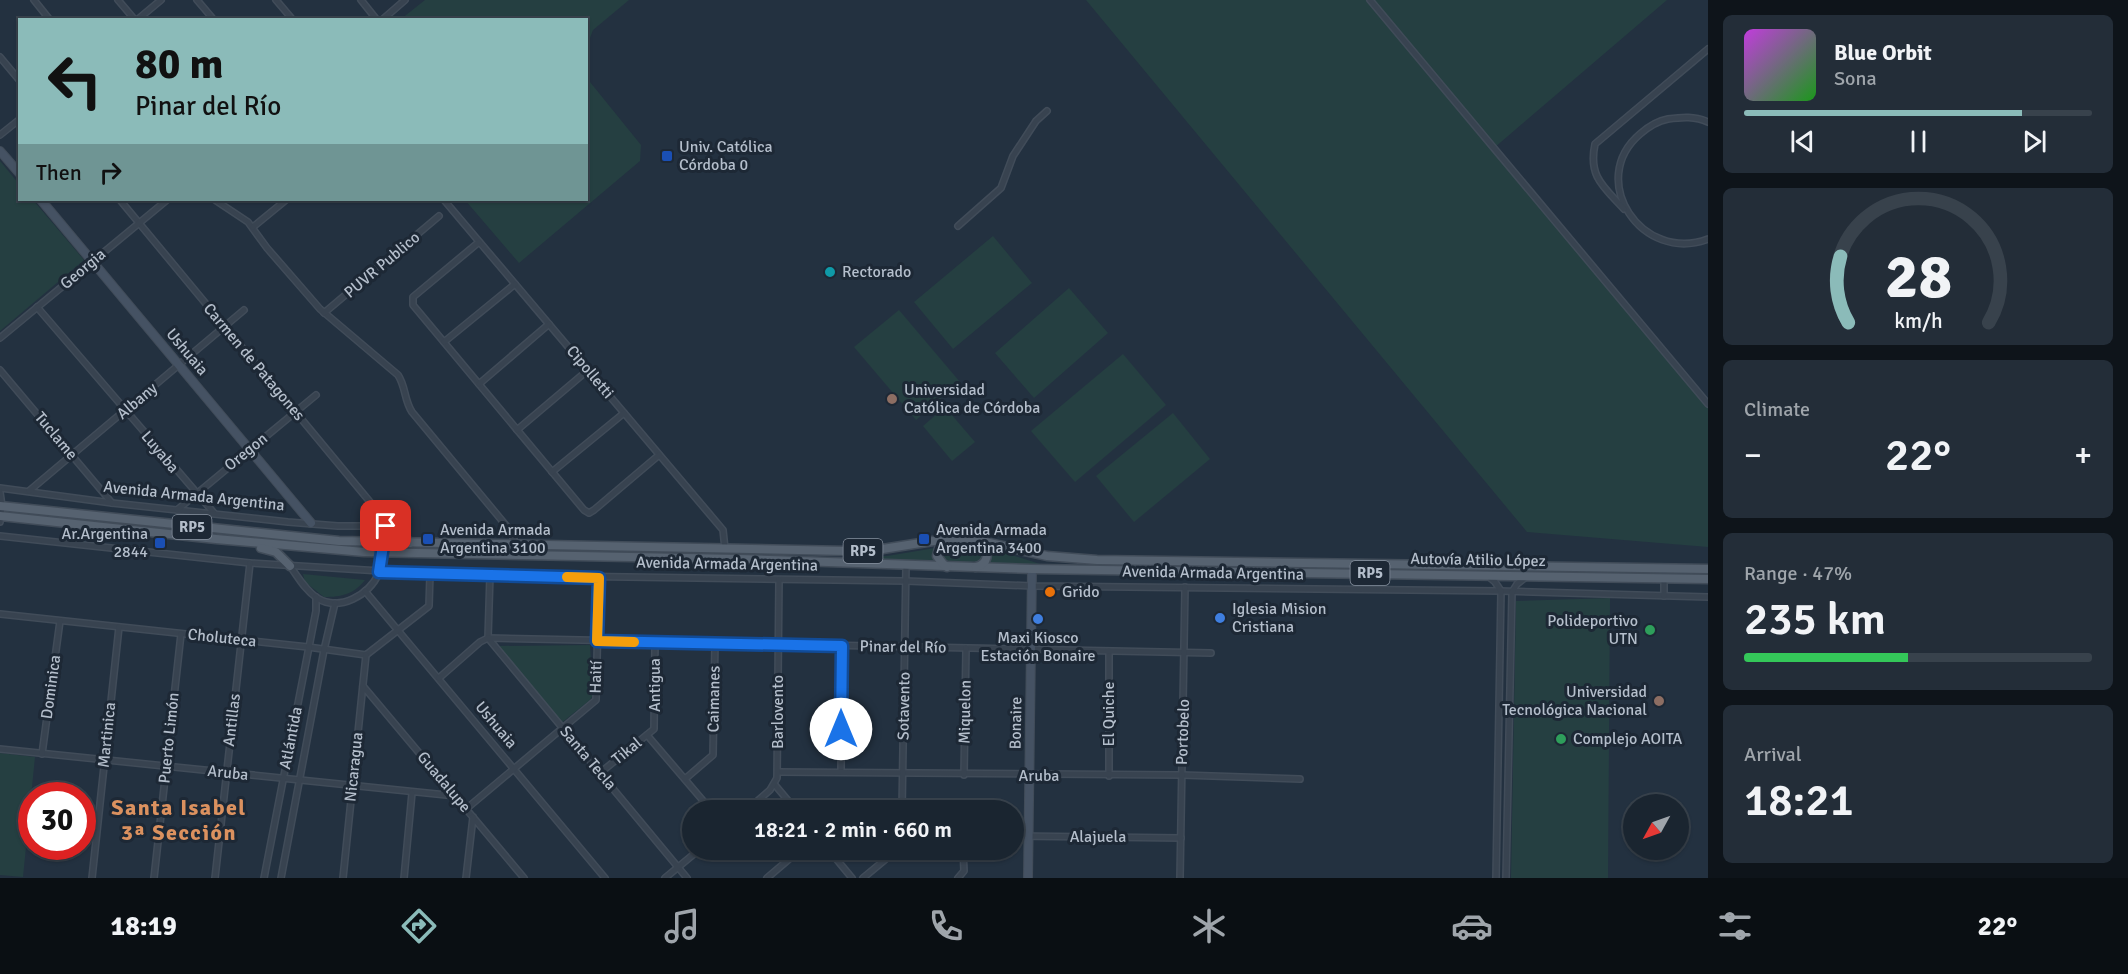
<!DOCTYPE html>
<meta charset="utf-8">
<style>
:root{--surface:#1a2530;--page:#232d38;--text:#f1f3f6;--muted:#9fa5ab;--line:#38424c;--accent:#8bbbb9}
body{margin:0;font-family:Signika,sans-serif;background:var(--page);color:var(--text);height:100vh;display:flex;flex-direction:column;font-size:22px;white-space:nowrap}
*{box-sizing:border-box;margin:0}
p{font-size:20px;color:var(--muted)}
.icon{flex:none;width:33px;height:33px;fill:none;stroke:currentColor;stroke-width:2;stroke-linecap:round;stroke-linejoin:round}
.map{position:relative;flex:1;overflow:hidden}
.sheet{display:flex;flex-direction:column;gap:15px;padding:15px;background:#0e141a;width:420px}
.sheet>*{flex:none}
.top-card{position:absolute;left:18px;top:18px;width:570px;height:183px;border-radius:0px;box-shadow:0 2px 4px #0004,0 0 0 2px var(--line);background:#8bbbb9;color:#111;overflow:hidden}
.needle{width:39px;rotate:230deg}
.buttons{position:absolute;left:1623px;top:794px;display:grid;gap:12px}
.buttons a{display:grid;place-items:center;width:66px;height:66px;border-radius:50%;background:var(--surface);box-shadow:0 2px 4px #0004,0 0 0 2px var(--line);font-size:30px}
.speed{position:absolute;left:18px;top:782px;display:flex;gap:12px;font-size:30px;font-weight:700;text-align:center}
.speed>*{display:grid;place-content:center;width:78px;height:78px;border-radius:50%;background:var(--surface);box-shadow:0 2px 4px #0004,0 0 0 2px var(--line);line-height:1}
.speed .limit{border:9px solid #d22;background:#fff;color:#111}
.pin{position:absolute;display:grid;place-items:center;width:51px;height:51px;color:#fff;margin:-26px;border-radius:12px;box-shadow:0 3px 9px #0006}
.me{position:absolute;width:66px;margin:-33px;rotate:0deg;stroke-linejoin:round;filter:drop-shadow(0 0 4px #0008)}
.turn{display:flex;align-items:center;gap:21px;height:126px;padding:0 18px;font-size:27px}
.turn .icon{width:78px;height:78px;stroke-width:2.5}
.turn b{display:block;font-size:42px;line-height:51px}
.then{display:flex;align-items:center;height:57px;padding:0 18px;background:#0003;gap:12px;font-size:22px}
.big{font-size:45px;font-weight:600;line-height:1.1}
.sheet .widget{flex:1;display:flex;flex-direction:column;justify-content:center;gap:9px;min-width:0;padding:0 21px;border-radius:9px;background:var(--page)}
.sheet .dial{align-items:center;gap:0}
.dial svg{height:156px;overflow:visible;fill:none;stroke:var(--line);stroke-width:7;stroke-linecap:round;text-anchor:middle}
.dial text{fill:var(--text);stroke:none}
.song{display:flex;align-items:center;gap:18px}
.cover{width:72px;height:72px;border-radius:9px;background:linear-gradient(135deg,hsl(290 70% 55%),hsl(120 70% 35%))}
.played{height:6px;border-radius:3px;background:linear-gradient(90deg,var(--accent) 80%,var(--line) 80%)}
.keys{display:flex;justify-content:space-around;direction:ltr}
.heat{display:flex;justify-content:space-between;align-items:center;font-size:33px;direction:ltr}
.charge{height:9px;border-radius:4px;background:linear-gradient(90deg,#34c759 47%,var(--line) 0)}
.trip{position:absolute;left:682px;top:800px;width:342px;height:60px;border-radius:30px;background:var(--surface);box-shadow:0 2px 4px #0004,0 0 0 2px var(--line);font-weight:600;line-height:60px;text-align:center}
.menu{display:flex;height:96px;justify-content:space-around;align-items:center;background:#0a0f13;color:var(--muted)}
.menu .icon{width:42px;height:42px}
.menu .active{color:var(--accent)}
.menu b{font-size:27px;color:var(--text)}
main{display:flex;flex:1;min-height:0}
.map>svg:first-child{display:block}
.green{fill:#253f41}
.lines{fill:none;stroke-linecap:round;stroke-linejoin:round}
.street-casing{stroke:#414c59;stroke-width:8}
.secondary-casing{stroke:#414c59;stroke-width:10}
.primary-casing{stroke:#414c59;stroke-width:11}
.street{stroke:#384350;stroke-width:5}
.secondary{stroke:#455263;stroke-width:8}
.primary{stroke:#566270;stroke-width:8}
.route-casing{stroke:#114b97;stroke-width:15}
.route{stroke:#1a73e8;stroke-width:10}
.slow{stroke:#f59e0b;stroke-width:10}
.transit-dot{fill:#1a4fb4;stroke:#1d2835;stroke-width:2}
.culture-dot{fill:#0f9aa8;stroke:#1d2835;stroke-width:2}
.education-dot{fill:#8d6e63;stroke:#1d2835;stroke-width:2}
.food-dot{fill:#e8710a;stroke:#1d2835;stroke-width:2}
.shop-dot{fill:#3f7fe0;stroke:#1d2835;stroke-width:2}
.leisure-dot{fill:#2e9e5b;stroke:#1d2835;stroke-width:2}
.labels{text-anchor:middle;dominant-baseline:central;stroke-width:6;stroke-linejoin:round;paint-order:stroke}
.shield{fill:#1d2835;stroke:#87919e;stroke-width:1.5}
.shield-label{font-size:15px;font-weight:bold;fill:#b4becb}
.poi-label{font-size:16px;fill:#b4becb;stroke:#1d2835;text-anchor:start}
.street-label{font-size:16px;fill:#b4becb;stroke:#1d2835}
.district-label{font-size:22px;font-weight:bold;letter-spacing:1.5px;fill:#db915f;stroke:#1d2835}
</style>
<main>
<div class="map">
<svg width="1708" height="878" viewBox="0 0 1708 878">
<rect width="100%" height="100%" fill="#233140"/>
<g class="green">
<path d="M425,0H629L593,30L587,46L586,20L401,19Z"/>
<path d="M1086,0H1667L1494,148L1708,404V547L1527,532Z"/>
<path d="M587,72L590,82L641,145L640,161L519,263L465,200H586Z"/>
<path d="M0,161L19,184L20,200H33L84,260L0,331Z"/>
<path d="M993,236L1032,283L953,349L914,302Z"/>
<path d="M1069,288L1108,333L1034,398L995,353Z"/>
<path d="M899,310L960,382L916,420L854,347Z"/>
<path d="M1123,354L1166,405L1075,482L1031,431Z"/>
<path d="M945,407L975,442L952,461L923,426Z"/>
<path d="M1173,413L1210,459L1134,522L1096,476Z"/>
<path d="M950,545L980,546L985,550V558C976,564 950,564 941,558V551L945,546Z"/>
<path d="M935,548L936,561L834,560V558L887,556Z"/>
<path d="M990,548L1040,564H988Z"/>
<path d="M303,574L365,580C354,594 342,597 324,597L305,582Z"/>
<path d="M1610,598L1608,878H1511L1516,601Z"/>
<path d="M590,645L593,695L590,700L560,724L497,646Z"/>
<path d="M0,753L35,757L23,877L0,875Z"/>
</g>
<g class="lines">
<g class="street-casing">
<g id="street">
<path d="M34,0L50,20"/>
<path d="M118,0L135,20"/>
<path d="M197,0L214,20"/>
<path d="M276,0L293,20"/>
<path d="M361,0L377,20"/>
<path d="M1370,0L1708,404"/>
<path d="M137,20L161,0"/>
<path d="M382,20L405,0"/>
<path d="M0,57L20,81"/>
<path d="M1708,122C1695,116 1682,117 1668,119C1657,121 1648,127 1640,134C1586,180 1642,264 1708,239"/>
<path d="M0,135L20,119"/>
<path d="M120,200L380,514L386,526"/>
<path d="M215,200L248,222L267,248L320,309L398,375C406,387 404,400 412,412L509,529L516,544"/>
<path d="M444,200L723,530L725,549"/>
<path d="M1624,209C1604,187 1588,177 1595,144L1708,49"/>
<path d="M958,226L1001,188L1013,156L1036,121L1047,111"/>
<path d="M253,227L286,200"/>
<path d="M479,242L413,297V305L584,510L589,513L594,510L659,455"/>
<path d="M37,307L214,513"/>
<path d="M324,313L439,216"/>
<path d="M0,338L167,200"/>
<path d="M444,342L515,284"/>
<path d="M0,370L112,503"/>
<path d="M479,384L549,324"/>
<path d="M517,430L588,370"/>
<path d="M552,472L624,413"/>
<path d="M0,488L112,503L288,522L338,526H386"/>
<path d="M29,491L244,310"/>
<path d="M0,492L2,506L0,522"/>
<path d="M177,510L316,395"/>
<path d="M0,536L250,563L430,574L906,581L1032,586L1501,591L1708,597"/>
<path d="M290,566C298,577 305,590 317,598C340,612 369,595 379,573C385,559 382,541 386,526"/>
<path d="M1488,576L1495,582L1501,591L1496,878"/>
<path d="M1664,579V596"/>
<path d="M365,591L605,878"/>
<path d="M0,614L308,647L366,655L429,606L430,574"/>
<path d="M488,638L687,878"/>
<path d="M488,638L490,575"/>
<path d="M1109,651V776"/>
<path d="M439,678L480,642L488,638L1211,653"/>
<path d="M363,686L524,878"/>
<path d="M647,735L711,810"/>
<path d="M0,749L456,796"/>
<path d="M42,754L60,621"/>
<path d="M841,771L842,646"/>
<path d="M778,772L1182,775L1300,779"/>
<path d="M600,773L654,729L655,642"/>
<path d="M964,775L966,648"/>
<path d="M685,779L713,755L715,643"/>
<path d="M775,785L796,810"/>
<path d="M466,809L596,700L599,578"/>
<path d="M747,810L770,790L777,778L779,580"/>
<path d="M902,810L906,566"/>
<path d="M1014,836L1181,838"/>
<path d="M828,849L852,878"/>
<path d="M92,878L119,627"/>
<path d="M154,878L181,634"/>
<path d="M215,878L250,563"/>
<path d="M264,878L316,611V597"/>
<path d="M281,878L324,650L335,603"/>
<path d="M343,878L366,655"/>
<path d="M404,878L412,793"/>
<path d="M466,878L473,817"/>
<path d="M665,878L700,849"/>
<path d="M767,878L801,849"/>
<path d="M863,878L898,849"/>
<path d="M958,878L964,871L963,849"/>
<path d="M1180,878L1185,587"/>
<path d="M1506,878L1512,592L1517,584L1526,577"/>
</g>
</g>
<g class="secondary-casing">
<g id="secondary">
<path d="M0,151L20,174"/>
<path d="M41,200L311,523"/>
<path d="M1028,878L1032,569"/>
</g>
</g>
<g class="primary-casing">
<g id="primary">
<path d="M0,506L339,541L847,551H870L933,541L956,540L985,542L1047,556L1097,560L1708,569"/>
<path d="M0,516L216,539L364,552L739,559L1032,569L1708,579"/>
<path d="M386,526L400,533L410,543"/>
<path d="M945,540L940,545L937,556L943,564L947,567"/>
<path d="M261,548L276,552L290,566"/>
<path d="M976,567C989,564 988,553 985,542"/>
</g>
</g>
<use href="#street" class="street"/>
<use href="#secondary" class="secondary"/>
<use href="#primary" class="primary"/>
</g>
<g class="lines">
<g class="route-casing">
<path id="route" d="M386,526L379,572L599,578L597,641L842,646L841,729"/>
</g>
<use href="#route" class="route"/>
<path class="slow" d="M567,577L599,578L597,641L634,642"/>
</g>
<g class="transit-dot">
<rect x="661" y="150" width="12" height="12" rx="3"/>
<rect x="422" y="533" width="12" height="12" rx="3"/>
<rect x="918" y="533" width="12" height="12" rx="3"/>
<rect x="154" y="537" width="12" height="12" rx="3"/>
</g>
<circle class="culture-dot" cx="830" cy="272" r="6"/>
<g class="education-dot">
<circle cx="892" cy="399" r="6"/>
<circle cx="1659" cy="701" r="6"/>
</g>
<circle class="food-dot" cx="1050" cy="592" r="6"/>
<g class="shop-dot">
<circle cx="1220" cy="618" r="6"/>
<circle cx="1038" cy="619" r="6"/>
</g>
<g class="leisure-dot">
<circle cx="1650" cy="630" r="6"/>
<circle cx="1561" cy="739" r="6"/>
</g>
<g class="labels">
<g class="shield">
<rect x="172.5" y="515" width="39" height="24" rx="4.5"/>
<rect x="843.5" y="539" width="39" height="24" rx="4.5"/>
<rect x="1350.5" y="561" width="39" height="24" rx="4.5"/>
</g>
<g class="shield-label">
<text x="192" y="527">RP5</text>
<text x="863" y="551">RP5</text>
<text x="1370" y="573">RP5</text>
</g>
<g class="poi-label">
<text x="679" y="147">Univ. Católica<tspan x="679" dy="18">Córdoba 0</tspan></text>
<text x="842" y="272">Rectorado</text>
<text x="904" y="390">Universidad<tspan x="904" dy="18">Católica de Córdoba</tspan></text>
<text x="440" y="530">Avenida Armada<tspan x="440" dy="18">Argentina 3100</tspan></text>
<text x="936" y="530">Avenida Armada<tspan x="936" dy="18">Argentina 3400</tspan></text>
<text x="148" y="534" text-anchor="end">Ar.Argentina<tspan x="148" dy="18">2844</tspan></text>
<text x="1062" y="592">Grido</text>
<text x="1232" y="609">Iglesia Mision<tspan x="1232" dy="18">Cristiana</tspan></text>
<text x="1638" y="621" text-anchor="end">Polideportivo<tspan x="1638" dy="18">UTN</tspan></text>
<text x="1038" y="638" text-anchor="middle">Maxi Kiosco<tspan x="1038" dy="18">Estación Bonaire</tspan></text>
<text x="1647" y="692" text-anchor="end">Universidad<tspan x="1647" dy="18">Tecnológica Nacional</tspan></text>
<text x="1573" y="739">Complejo AOITA</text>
</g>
<g class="street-label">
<text transform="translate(382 265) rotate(-40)">PUVR Publico</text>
<text transform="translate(83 269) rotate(-40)">Georgia</text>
<text transform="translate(187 352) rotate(50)">Ushuaia</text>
<text transform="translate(254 362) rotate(50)">Carmen de Patagones</text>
<text transform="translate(590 372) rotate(50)">Cipolletti</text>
<text transform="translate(137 401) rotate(-40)">Albany</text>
<text transform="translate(56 436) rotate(50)">Tuclame</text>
<text transform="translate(160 452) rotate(50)">Luyaba</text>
<text transform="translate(246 452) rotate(-39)">Oregon</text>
<text transform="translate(194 496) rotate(6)">Avenida Armada Argentina</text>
<text transform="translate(1478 560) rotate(1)">Autovía Atilio López</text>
<text transform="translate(727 564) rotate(1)">Avenida Armada Argentina</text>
<text transform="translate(1213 573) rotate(1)">Avenida Armada Argentina</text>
<text transform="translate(222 638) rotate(6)">Choluteca</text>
<text transform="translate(903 647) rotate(1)">Pinar del Río</text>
<text transform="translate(596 677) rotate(-88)">Haití</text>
<text transform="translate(655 685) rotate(-90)">Antigua</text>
<text transform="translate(51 687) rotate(-82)">Dominica</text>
<text transform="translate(714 699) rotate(-89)">Caimanes</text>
<text transform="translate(904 706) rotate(-89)">Sotavento</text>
<text transform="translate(778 712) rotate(-90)">Barlovento</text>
<text transform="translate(965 712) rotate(-89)">Miquelon</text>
<text transform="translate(1109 714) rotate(-90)">El Quiche</text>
<text transform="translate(232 720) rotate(-83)">Antillas</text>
<text transform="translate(1016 723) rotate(-89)">Bonaire</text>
<text transform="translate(496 725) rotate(50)">Ushuaia</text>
<text transform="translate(1183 732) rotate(-88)">Portobelo</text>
<text transform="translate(107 735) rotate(-84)">Martinica</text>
<text transform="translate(169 738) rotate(-84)">Puerto Limón</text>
<text transform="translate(291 738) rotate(-79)">Atlántida</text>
<text transform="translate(627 751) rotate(-39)">Tikal</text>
<text transform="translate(588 758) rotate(50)">Santa Tecla</text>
<text transform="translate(354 767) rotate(-84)">Nicaragua</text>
<text transform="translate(228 773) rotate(6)">Aruba</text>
<text x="1039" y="776">Aruba</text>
<text transform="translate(444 782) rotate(50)">Guadalupe</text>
<text x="1098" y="837">Alajuela</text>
</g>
<g class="district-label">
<text x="179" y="807">Santa Isabel<tspan x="179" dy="25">3ª Sección</tspan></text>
</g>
</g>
</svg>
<div class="buttons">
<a><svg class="needle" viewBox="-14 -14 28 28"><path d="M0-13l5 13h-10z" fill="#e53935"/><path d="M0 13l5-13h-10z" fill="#9fa5ab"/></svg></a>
</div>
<div class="speed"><div class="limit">30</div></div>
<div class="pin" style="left:386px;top:526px;background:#d93025"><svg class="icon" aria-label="arrive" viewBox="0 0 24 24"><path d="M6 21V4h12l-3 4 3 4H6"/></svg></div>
<svg class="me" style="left:841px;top:729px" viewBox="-20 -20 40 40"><circle r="19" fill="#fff"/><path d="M0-13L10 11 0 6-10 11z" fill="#1a73e8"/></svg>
<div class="trip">18:21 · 2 min · 660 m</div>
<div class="top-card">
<div class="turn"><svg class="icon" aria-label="left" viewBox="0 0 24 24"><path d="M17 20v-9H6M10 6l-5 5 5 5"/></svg><div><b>80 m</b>Pinar del Río</div></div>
<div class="then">Then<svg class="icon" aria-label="right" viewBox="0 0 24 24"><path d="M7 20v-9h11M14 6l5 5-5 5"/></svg></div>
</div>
</div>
<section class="sheet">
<div class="widget">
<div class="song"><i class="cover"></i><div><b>Blue Orbit</b><p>Sona</p></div></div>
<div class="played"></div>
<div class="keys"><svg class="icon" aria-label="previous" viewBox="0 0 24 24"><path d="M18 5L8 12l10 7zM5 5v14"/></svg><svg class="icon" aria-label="pause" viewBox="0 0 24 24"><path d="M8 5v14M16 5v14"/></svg><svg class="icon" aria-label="next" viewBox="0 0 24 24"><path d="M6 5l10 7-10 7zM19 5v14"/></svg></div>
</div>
<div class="widget dial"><svg viewBox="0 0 100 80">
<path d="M14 69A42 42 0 1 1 86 69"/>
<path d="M14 69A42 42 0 0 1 10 35" stroke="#8bbbb9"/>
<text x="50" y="56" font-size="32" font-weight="700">28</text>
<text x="50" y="72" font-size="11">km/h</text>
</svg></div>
<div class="widget"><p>Climate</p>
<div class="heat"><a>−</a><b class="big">22°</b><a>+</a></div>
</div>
<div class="widget"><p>Range · 47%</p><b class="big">235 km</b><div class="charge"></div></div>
<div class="widget"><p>Arrival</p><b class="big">18:21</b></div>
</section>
</main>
<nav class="menu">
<b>18:19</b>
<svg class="icon active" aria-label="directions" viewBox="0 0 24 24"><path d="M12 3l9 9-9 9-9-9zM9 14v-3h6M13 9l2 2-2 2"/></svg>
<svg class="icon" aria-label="music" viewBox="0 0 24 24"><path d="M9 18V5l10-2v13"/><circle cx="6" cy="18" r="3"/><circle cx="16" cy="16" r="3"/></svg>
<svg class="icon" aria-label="phone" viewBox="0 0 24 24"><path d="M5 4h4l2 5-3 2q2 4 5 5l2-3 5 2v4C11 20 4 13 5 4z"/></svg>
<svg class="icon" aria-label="climate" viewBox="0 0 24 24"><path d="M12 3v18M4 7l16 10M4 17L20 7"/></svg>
<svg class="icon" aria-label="car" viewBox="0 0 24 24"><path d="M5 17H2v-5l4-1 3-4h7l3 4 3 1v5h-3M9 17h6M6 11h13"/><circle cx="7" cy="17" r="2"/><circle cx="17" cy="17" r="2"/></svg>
<svg class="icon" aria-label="filters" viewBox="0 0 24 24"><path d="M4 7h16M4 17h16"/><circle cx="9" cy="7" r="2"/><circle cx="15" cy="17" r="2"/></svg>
<b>22°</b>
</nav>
